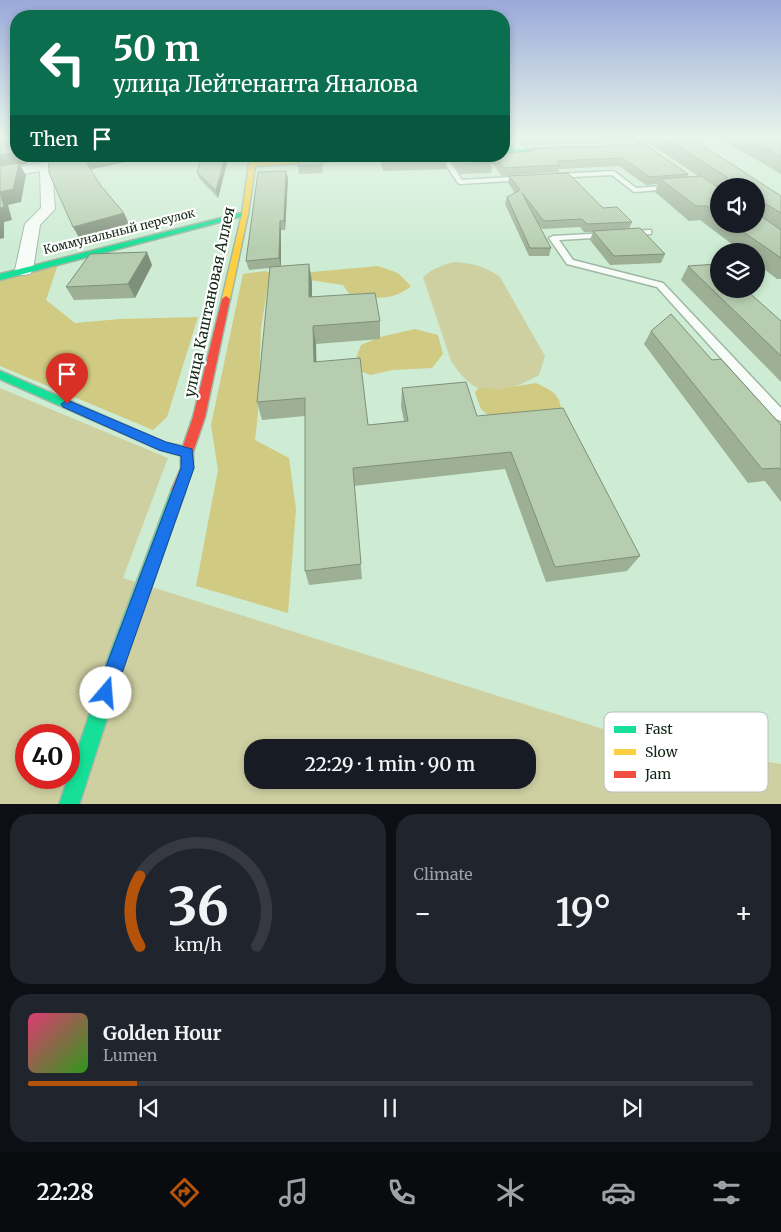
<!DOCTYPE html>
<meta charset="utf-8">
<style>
:root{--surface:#171b24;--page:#20242c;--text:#f1f3f6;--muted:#9ea1a6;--line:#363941;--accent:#b45309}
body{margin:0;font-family:Merriweather,serif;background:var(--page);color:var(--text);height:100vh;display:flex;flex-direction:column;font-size:19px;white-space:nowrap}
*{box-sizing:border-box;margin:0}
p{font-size:16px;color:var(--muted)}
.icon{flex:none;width:28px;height:28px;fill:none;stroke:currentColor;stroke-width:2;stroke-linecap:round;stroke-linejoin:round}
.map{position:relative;height:804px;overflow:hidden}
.sheet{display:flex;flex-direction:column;gap:10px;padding:10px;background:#0d0f14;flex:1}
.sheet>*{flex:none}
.guide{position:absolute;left:10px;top:10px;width:500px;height:152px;border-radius:20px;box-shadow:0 2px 8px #0003;background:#0b6e4f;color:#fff;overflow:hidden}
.tools{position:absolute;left:710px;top:178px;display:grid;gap:10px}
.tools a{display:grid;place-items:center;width:55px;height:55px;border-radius:50%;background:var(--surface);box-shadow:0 2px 8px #0003;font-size:25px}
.speed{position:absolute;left:15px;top:724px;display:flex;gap:10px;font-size:25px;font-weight:700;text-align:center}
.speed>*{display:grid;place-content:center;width:65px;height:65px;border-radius:50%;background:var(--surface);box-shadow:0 2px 8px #0003;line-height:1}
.speed .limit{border:8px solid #d22;background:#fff;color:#111}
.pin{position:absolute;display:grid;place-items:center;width:42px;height:42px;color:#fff;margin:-51px -21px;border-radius:50% 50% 50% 0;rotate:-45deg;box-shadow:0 0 5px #0007}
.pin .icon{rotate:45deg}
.me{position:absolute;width:55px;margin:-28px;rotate:18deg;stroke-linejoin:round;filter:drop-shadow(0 0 4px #0008)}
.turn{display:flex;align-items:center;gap:18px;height:105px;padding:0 20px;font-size:22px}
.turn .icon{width:65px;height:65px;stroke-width:2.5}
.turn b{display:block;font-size:35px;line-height:42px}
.then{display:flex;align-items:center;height:48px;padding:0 20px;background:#0003;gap:10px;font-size:19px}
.big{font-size:38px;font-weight:600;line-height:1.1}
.sheet .widget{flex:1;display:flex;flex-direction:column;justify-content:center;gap:8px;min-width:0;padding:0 18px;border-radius:20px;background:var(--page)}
.sheet .dial{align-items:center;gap:0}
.dial svg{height:130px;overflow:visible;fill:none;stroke:var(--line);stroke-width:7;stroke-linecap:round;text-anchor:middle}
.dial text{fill:var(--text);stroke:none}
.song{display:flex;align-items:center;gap:15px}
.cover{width:60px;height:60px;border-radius:8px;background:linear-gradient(135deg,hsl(340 70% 55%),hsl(110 70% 35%))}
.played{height:5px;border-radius:2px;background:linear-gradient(90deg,var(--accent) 15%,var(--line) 15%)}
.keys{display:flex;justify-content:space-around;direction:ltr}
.heat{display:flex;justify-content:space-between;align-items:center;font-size:28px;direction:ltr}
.sheet .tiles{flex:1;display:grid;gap:10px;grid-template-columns:1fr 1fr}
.widget:last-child{grid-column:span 2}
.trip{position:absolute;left:244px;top:739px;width:292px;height:50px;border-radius:20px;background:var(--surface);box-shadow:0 2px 8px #0003;font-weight:600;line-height:50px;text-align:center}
.tab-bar{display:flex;height:80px;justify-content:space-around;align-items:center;background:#090b0e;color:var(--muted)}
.tab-bar .icon{width:35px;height:35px}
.tab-bar .active{color:var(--accent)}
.tab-bar b{font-size:22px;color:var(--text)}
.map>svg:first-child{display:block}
.green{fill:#cfd0a2;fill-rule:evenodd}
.forest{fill:#d1ca82}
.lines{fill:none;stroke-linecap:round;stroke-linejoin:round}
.lane-casing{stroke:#9fb7a4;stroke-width:3}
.street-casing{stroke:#9fb7a4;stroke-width:2}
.fast-casing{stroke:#9fb7a4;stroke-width:3}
.slow-casing{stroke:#9fb7a4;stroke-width:3}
.jam-casing{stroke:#9fb7a4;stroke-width:3}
.lane{fill:#f8fcf8;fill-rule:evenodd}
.street{fill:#f8fcf8;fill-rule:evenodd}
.fast{fill:#16e098;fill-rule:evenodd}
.slow{fill:#ffcf43;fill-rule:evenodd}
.jam{fill:#f24e42;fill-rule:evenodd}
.wall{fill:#9db096;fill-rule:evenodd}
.shaded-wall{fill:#7f907a}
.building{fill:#b6cdaf;stroke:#7f907a}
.route{fill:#1a73e8;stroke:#114b97}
.labels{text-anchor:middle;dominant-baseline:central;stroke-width:4.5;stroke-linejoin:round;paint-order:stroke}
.far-street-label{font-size:12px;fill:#112716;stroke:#fff}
.street-label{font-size:15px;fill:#112716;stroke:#fff}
.key{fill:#fff;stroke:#b8beb9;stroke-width:1}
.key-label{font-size:14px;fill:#112716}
</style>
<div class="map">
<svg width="781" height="805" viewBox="0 0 781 805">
<rect width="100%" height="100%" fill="#cdecd3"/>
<g class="green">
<path d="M454,262C472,263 485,266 500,277L545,356L539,375C522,385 500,394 479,388C468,385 457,370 451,361L423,277C432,269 442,265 454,262Z"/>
<path d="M0,388L168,458L123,578L635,739L781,764V804H0ZM26,735H69V778H26ZM252,748H528V780H252Z"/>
</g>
<g class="forest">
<path d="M58,264L46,300L75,323L120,319L198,317L167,417L153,430L0,366V281Z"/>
<path d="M378,266L398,273L411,286C392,302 373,298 350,295L343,285L309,280L268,284L261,329L258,413L255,440L289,458L296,509L288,613L196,586L218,470L211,425L243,274L265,271L279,275Z"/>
<path d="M415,329L438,335L443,354L432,368L393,370L370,375L358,370L355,361L361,345L380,337Z"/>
<path d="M536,383C551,390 562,395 561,413L495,421L481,409L475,393L478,388L499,389Z"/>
</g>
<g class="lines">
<g class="lane-casing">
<g id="lane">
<path d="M440,156H446L462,180L525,176L528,178L525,180L460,184L458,183Z"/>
<path d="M614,171L636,188L673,185L677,187L673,189L634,192L612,175L555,178L552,176L555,174Z"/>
<path d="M648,230H651V234L627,236L623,234L627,232Z"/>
<path d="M607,233L611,235L610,237L559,240L573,260L663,283L781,408V421L776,419L657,287L567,264L549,238L553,236Z"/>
</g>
</g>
<g class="street-casing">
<g id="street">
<path d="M504,136H514L527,151L525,153H517Z"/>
<path d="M84,156H113L107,160L52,169L55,209L40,225L33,270L30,274L24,275L18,274L15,270L25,224L41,208L40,171L0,178V170Z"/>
</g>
</g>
<g class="fast-casing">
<g id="fast">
<path d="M629,136H635L647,146L642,147Z"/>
<path d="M568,147L570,150L504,154V150Z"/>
<path d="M245,212L247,213V215L0,280V274Z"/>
<path d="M0,371L166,443L191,448L193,452L191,456L187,457L160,450L0,379Z"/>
<path d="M179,483L184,485L186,489L127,656L79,805H59L109,656L172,489L174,485Z"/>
</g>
</g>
<g class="slow-casing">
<path id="slow" d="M250,156H256L255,162L373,156H415L255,166L248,214L230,299L226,302L222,299L242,214Z"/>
</g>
<g class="jam-casing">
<path id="jam" d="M226,296L230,299L205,417L193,452V468L184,493L179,495L174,493L172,489L181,468V452L193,417L222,299Z"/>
</g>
<use href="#lane" class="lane"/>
<use href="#street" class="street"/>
<use href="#fast" class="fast"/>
<use href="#slow" class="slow"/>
<use href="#jam" class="jam"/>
</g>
<g class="wall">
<path d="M517,136H688L781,196V279H777L756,263V251H741L700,220L689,221L655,192L658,184L646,185L619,166L559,169V172L502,176L492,163L491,173L460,174L448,156H488L491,160L492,156H504L532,151V149L644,144L688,174L687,177L698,176L645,140L524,145ZM719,186H756V224H719Z"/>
<path d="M716,136H781V174Z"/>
<path d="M202,156H229L218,198L199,178L197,172Z"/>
<path d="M381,156H446L447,158L446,169L383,171L381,164Z"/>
<path d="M322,159L323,173L299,174L298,166Z"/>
<path d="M509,176L603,208L632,222L629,229L665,254L661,263L610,265L590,240L593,232H584L580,227L542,229L538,223L551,248L549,256H529L505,204L507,197L515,193L508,183Z"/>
<path d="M288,178L285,230H281V266L312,282V297L380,321V339L316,344V362L368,425L404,421L401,406L402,388L477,416L640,556L627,571L546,582L505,469L354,486L362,579L309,585L305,571V416L262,420L257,402L270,268L249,270L246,261Z"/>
<path d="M152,265L135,298L74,300L66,287Z"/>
<path d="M688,266L781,321V382L681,280Z"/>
<path d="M651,331L712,360L781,425V502L765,481L748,483L644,344Z"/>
</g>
<g class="shaded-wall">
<path d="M16,152V156H29L28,163L20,165L26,175L21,202L8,205L12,220L4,222V238L0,239V155Z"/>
<path d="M41,156H71L44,161Z"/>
<path d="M88,156H148L149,157L89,170L83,157Z"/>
<path d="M225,156H229L218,198L216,191Z"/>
<path d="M286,171L288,178L285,230L284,221Z"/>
<path d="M763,204H766L756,218V209Z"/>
<path d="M124,213L130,226L81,241L73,227Z"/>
<path d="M280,221L281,230V267L279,258Z"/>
<path d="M147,252L152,265L135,298L128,284Z"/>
<path d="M309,264L312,282V315L309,297Z"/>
<path d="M313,326L316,344L317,380L314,362Z"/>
</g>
<g class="building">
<path d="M0,136H16V152L0,155Z"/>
<path d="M662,136H688L781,196V213L766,204H763V208L756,209V186H728L727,177Z"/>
<path d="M743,136H770L781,139V157Z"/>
<path d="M644,144L688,174L650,177L622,158L557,161L560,165L504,168L495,156H504V153L534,151L532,149Z"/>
<path d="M61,156H88L83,157L101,186L124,213L73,227L49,173L48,158Z"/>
<path d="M202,156H225L216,191L197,172Z"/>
<path d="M382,156H446L447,158L383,160Z"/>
<path d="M456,156H488L493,162L462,164Z"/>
<path d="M322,159V165L298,166L299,160Z"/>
<path d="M19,163L13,189L0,192V166Z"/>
<path d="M286,171L284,221H280L279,258L246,261L258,172Z"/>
<path d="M568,173L603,208L617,207L632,222L587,224L582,219L544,221L522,193L551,248H530L507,197L520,190L509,176Z"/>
<path d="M701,176L719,188V214L707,206H696L660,179Z"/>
<path d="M0,192L4,207L0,208Z"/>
<path d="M756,212L758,214L781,230V258L732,224H756Z"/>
<path d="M640,228L665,254L614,256L593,231Z"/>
<path d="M147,252L128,284L66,287L90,254Z"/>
<path d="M309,264V297L375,293L380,321L313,326L314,362L360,358L368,425L408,421L402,388L466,382L477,416L563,408L640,556L555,567L511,452L353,468L361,564L305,571V398L257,402L270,267Z"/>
<path d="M718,264L719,265V289H745L781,321V356L688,266Z"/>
<path d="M671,314L712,360L721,359L781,425V470L779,468L762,469L651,331Z"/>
</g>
<linearGradient id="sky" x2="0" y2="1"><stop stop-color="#9aa9d9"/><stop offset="0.55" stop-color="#e8f6eb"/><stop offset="1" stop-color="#e8f6eb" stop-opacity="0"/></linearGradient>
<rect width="781" height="249" fill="url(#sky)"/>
<path class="route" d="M67,400L166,442L192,449L194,468L115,693L112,699L106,702L99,699L96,693L181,468V456L159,450L63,407L61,404Z"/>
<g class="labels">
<g class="far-street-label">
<text transform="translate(119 231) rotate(-14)">Коммунальный переулок</text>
</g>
<g class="street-label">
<text transform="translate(209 302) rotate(-78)">улица Каштановая Аллея</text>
</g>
</g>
<rect x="604" y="712" width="164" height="80" rx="8" class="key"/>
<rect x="614" y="726" width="22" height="7" fill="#16e098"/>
<rect x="614" y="749" width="22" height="6" fill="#ffcf43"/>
<rect x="614" y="771" width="22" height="7" fill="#f24e42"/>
<g class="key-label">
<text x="645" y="734">Fast</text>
<text x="645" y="757">Slow</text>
<text x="645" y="779">Jam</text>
</g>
</svg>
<div class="tools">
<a><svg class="icon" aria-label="sound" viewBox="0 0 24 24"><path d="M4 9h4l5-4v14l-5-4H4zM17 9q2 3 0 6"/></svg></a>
<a><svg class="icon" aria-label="layers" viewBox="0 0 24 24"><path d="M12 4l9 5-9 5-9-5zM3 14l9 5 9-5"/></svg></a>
</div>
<div class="speed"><div class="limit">40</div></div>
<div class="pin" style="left:67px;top:404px;background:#d93025"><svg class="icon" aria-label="arrive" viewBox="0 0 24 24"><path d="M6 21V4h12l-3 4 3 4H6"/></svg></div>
<svg class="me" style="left:106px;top:693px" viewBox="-20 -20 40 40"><circle r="19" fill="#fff"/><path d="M0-13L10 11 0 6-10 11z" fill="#1a73e8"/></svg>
<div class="trip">22:29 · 1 min · 90 m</div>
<div class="guide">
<div class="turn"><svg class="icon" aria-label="left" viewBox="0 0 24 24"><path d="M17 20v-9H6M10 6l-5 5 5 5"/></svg><div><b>50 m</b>улица Лейтенанта Яналова</div></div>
<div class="then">Then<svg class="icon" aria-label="arrive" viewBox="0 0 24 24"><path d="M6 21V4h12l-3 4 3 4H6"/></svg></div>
</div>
</div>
<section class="sheet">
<div class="tiles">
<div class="widget dial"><svg viewBox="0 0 100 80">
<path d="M14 69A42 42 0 1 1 86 69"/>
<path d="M14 69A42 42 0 0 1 14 26" stroke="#b45309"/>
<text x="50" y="56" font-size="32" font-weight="700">36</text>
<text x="50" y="72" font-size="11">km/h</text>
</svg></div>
<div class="widget"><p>Climate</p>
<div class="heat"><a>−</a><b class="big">19°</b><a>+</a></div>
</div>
<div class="widget">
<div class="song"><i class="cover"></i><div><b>Golden Hour</b><p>Lumen</p></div></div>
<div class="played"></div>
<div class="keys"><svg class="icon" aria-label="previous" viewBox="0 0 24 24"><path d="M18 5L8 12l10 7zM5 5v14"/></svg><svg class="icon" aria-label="pause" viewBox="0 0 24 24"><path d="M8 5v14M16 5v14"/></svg><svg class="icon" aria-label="next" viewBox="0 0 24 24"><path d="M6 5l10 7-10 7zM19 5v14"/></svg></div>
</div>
</div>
</section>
<nav class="tab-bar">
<b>22:28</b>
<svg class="icon active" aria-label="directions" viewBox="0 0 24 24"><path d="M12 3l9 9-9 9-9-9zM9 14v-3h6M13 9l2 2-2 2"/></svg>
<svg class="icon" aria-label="music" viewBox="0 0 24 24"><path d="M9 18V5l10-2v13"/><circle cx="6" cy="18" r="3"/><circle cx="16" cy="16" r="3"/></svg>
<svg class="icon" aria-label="phone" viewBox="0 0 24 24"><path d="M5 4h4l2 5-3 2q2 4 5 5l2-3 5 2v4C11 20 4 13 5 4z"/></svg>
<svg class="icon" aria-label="climate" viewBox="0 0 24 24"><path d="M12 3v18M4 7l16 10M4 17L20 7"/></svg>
<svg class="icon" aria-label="car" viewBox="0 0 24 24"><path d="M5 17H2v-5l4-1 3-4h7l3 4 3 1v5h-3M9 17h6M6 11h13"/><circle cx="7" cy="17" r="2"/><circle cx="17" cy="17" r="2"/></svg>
<svg class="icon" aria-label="filters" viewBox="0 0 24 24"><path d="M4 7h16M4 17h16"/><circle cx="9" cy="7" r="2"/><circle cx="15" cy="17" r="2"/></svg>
</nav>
